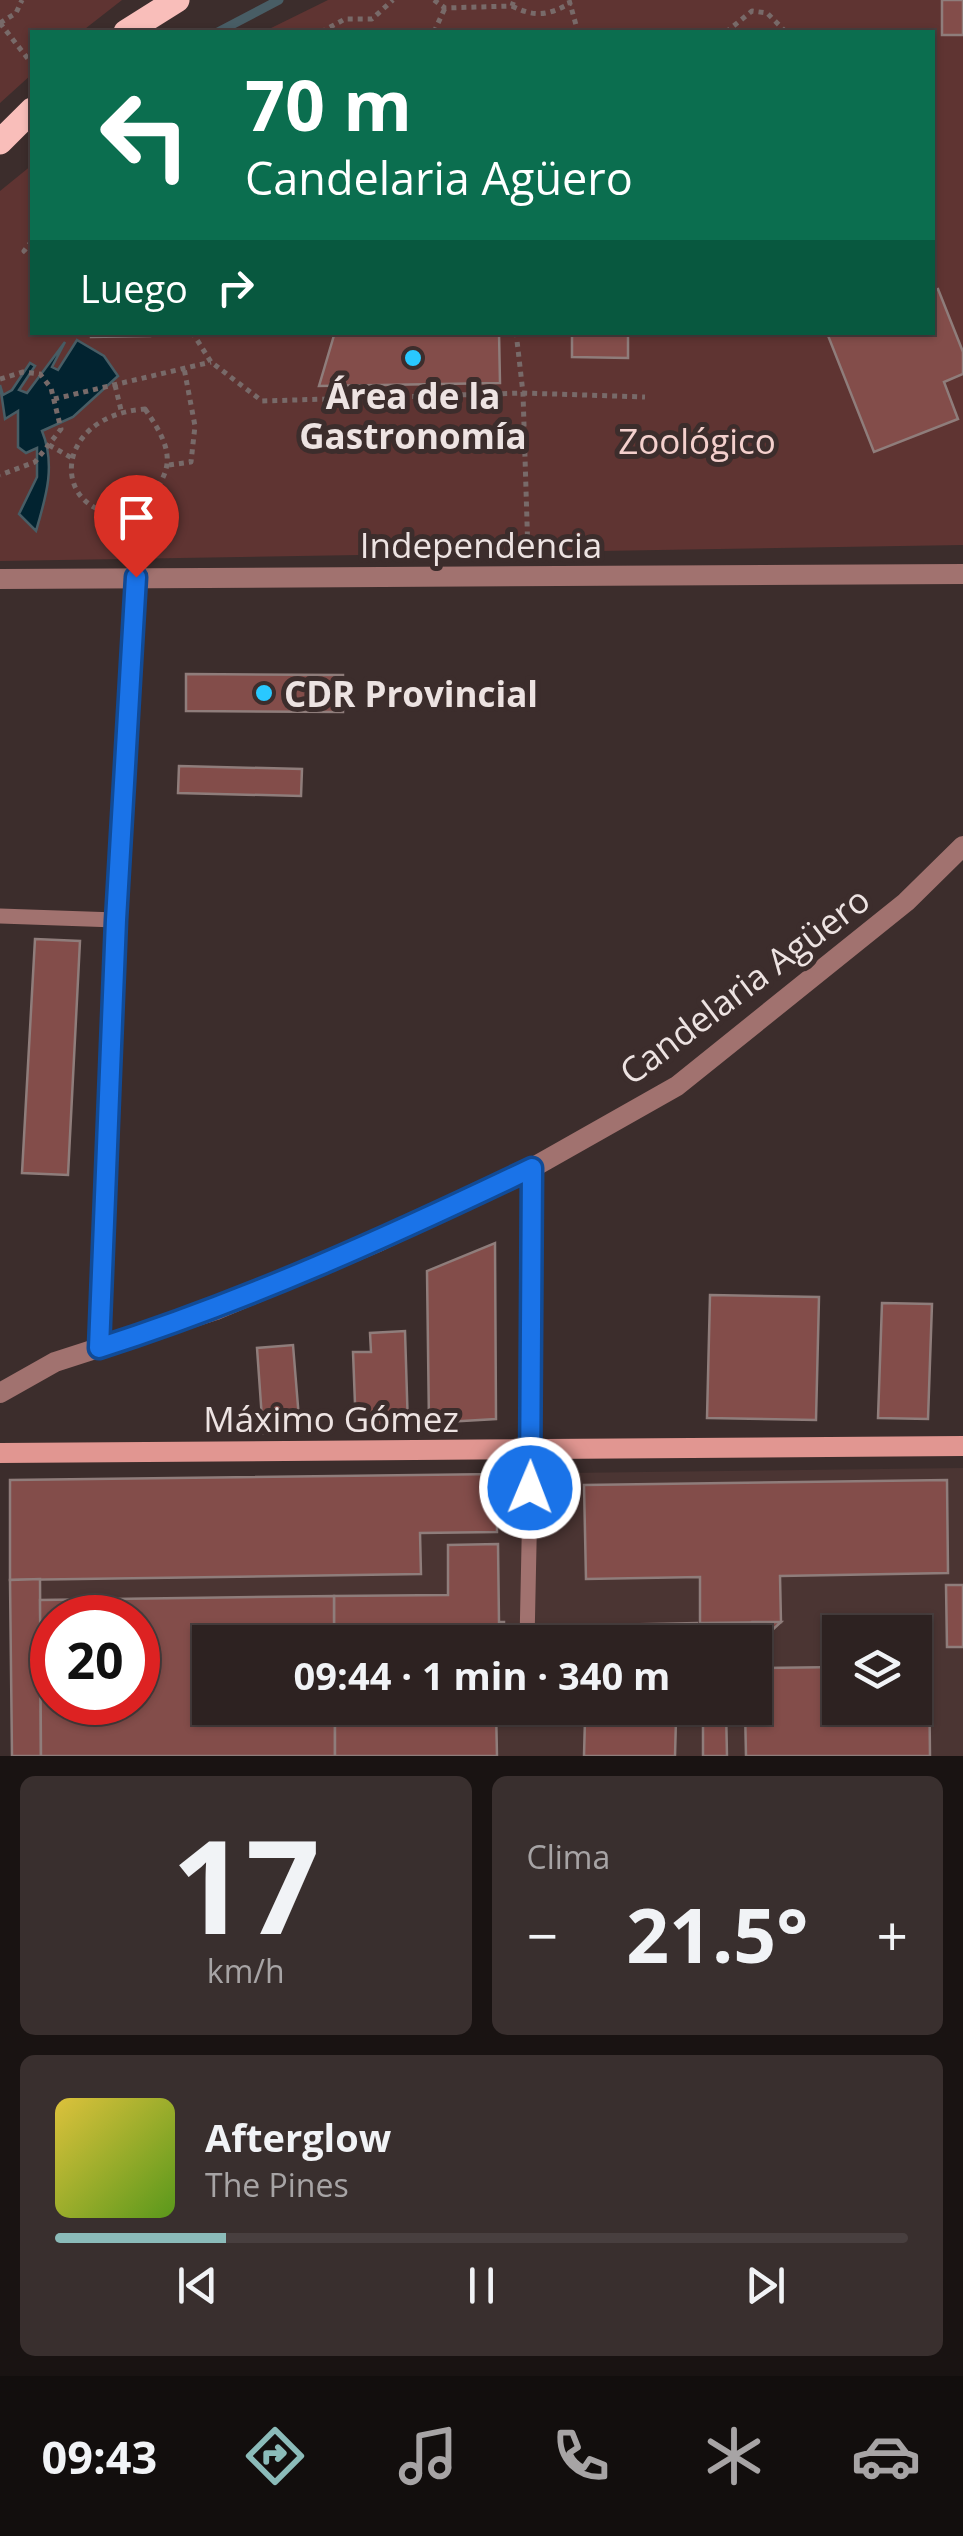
<!DOCTYPE html>
<html lang="es">
<meta charset="utf-8">
<style>
:root{--surface:#2d2221;--page:#392f2e;--text:#f1f3f6;--muted:#a7a4a5;--line:#483f3f;--accent:#8bbbb9}
body{margin:0;font-family:"Open Sans",sans-serif;background:var(--page);color:var(--text);height:100vh;display:flex;flex-direction:column;font-size:38px;white-space:nowrap}
*{box-sizing:border-box;margin:0}
p{font-size:32px;color:var(--muted)}
.icon{flex:none;width:55px;height:55px;fill:none;stroke:currentColor;stroke-width:2;stroke-linecap:round;stroke-linejoin:round}
.map{position:relative;height:1756px;overflow:hidden}
.drawer{display:flex;flex-direction:column;gap:20px;padding:20px;background:#191312;flex:1}
.drawer>*{flex:none}
.top-card{position:absolute;left:30px;top:30px;width:905px;height:305px;border-radius:0px;box-shadow:0 2px 8px #0004,0 0 0 2px var(--line);background:#0b6e4f;color:#fff;overflow:hidden}
.tools{position:absolute;left:822px;top:1615px;display:grid;gap:20px}
.tools a{display:grid;place-items:center;width:110px;height:110px;border-radius:0px;background:var(--surface);box-shadow:0 2px 8px #0004,0 0 0 2px var(--line);font-size:50px}
.speed{position:absolute;left:30px;top:1595px;display:flex;gap:20px;font-size:50px;font-weight:700;text-align:center}
.speed>*{display:grid;place-content:center;width:130px;height:130px;border-radius:50%;background:var(--surface);box-shadow:0 2px 8px #0004,0 0 0 2px var(--line);line-height:1}
.speed .limit{border:15px solid #d22;background:#fff;color:#111}
.pin{position:absolute;display:grid;place-items:center;width:85px;height:85px;color:#fff;margin:-102px -42px;border-radius:50% 50% 50% 0;rotate:-45deg;box-shadow:0 0 10px #0007}
.pin .icon{rotate:45deg}
.me{position:absolute;width:110px;margin:-55px;rotate:1deg;stroke-linejoin:round;filter:drop-shadow(0 0 8px #0008)}
.turn{display:flex;align-items:center;gap:35px;height:210px;padding:0 50px;font-size:45px}
.turn .icon{width:130px;height:130px;stroke-width:2.5}
.turn b{display:block;font-size:70px;line-height:85px}
.then{display:flex;align-items:center;height:95px;padding:0 50px;background:#0003;gap:20px;font-size:38px}
.big{font-size:75px;font-weight:700;line-height:1.1}
.drawer .card{flex:1;display:flex;flex-direction:column;justify-content:center;gap:15px;min-width:0;padding:0 35px;border-radius:15px;background:var(--page)}
.drawer .dial{align-items:center;gap:0}
.dial b{font-size:130px;line-height:1}
.song{display:flex;align-items:center;gap:30px}
.cover{width:120px;height:120px;border-radius:15px;background:linear-gradient(135deg,hsl(50 70% 55%),hsl(90 70% 35%))}
.played{height:10px;border-radius:5px;background:linear-gradient(90deg,var(--accent) 20%,var(--line) 20%)}
.keys{display:flex;justify-content:space-around;direction:ltr}
.heat{display:flex;justify-content:space-between;align-items:center;font-size:55px;direction:ltr}
.drawer .tiles{flex:1;display:grid;gap:20px;grid-template-columns:1fr 1fr}
.card:last-child{grid-column:span 2}
.trip{position:absolute;left:192px;top:1625px;width:580px;height:100px;border-radius:0px;background:var(--surface);box-shadow:0 2px 8px #0004,0 0 0 2px var(--line);font-weight:700;line-height:100px;text-align:center}
.dock{display:flex;height:160px;justify-content:space-around;align-items:center;background:#120e0d;color:var(--muted)}
.dock .icon{width:70px;height:70px}
.dock .current{color:var(--accent)}
.dock b{font-size:45px;color:var(--text)}
.map>svg:first-child{display:block}
.built{fill:#4b3533;fill-rule:evenodd}
.green{fill:#5f3432}
.water{fill:#022330;stroke:#485d65;stroke-width:2.5}
.lines{fill:none;stroke-linecap:round;stroke-linejoin:round}
.stream{stroke:#485d65;stroke-width:9}
.building{fill:#834d4a;stroke:#8f7d7b;stroke-width:2.5;fill-rule:evenodd}
.path{stroke:#786a69;stroke-width:5;stroke-dasharray:5 5;stroke-linecap:butt}
.service{stroke:#a1726f;stroke-width:15}
.minor{stroke:#a1726f;stroke-width:20}
.tertiary{stroke:#a1726f;stroke-width:20}
.secondary{stroke:#e19691;stroke-width:20}
.primary{stroke:#f9beba;stroke-width:25}
.route-casing{stroke:#114b97;stroke-width:25}
.route{stroke:#1a73e8;stroke-width:18}
.poi-dot{fill:#29c8ff;stroke:#3c2d2c;stroke-width:4}
.labels{text-anchor:middle;dominant-baseline:central;stroke-width:10;stroke-linejoin:round;paint-order:stroke}
.poi-label{font-size:35px;font-weight:bold;fill:#ede3e2;stroke:#3c2d2c}
.park-label{font-size:35px;fill:#f4d0cd;stroke:#3c2d2c}
.street-label{font-size:35px;fill:#ede3e2;stroke:#3c2d2c}
</style>
<div class="map">
<svg width="963" height="1756" viewBox="0 0 963 1756">
<rect width="100%" height="100%" fill="#3c2d2c"/>
<path class="built" d="M963,1468V1756H12L10,1480ZM52,1618H138V1702H52ZM840,1632H915V1708H840ZM210,1642H755V1708H210Z"/>
<g class="green">
<path d="M0,0H122L81,32H32V74L0,103Z"/>
<path d="M328,0H942V34L963,35V545L0,561V191L32,165V332H932V32H263Z"/>
</g>
<path class="water" d="M77,340L104,356L118,376L73,417L42,431C56,465 46,497 36,531L19,514L37,477V448L26,453L18,447V411L5,419L0,385L3,395L12,390L30,363L35,366L19,390L27,393L65,342L52,367L58,370Z"/>
<g class="lines">
<path class="stream" d="M218,32L279,0"/>
</g>
<g class="building">
<rect x="942" y="0" width="21" height="35"/>
<path d="M938,289L963,352V374L944,382L958,419L874,452L827,333L932,332V291Z"/>
<path d="M91,332H150V336L91,337Z"/>
<path d="M335,332H499L500,383L319,386Z"/>
<path d="M572,332H628V358L572,357Z"/>
<path d="M186,674L343,675V712L186,711Z"/>
<path d="M179,766L302,769L301,796L178,793Z"/>
<path d="M35,939L80,941L68,1175L22,1173Z"/>
<path d="M495,1243L496,1419L429,1423L427,1271Z"/>
<path d="M710,1295L819,1297L816,1420L707,1418Z"/>
<path d="M882,1303L932,1304L928,1419L878,1418Z"/>
<path d="M405,1331L408,1428L356,1430L353,1352H371L370,1333Z"/>
<path d="M293,1345L300,1431L263,1433L257,1348Z"/>
<path d="M497,1474V1532L420,1533L421,1574L10,1580V1480Z"/>
<path d="M947,1480L948,1573L780,1576L781,1622L700,1623V1577L586,1579L584,1485Z"/>
<path d="M498,1544L499,1622H504V1642H334V1596L448,1595V1545Z"/>
<path d="M40,1579L41,1756H12L10,1580Z"/>
<path d="M946,1585H963V1647H947Z"/>
<path d="M334,1596V1642H210V1708H335V1756H41L40,1600ZM52,1618H138V1702H52Z"/>
<path d="M752,1622H781L755,1646V1642H730Z"/>
<path d="M697,1623V1642H558V1626Z"/>
<path d="M929,1665L930,1756H746L745,1708H755V1668L840,1667V1708H915V1666Z"/>
<path d="M335,1708H496L497,1756H335Z"/>
<path d="M703,1708H726L727,1756H703Z"/>
<path d="M585,1719H676L675,1756H584Z"/>
</g>
<g class="lines">
<g class="path">
<path d="M434,0L445,8L512,6L514,0"/>
<path d="M569,0L578,32"/>
<path d="M512,6C536,18 548,15 571,3"/>
<path d="M0,23L32,64"/>
<path d="M0,23L16,13L22,0"/>
<path d="M321,32L345,19H372L393,0"/>
<path d="M434,32L445,8"/>
<path d="M726,32L752,11L767,13L786,32"/>
<path d="M32,241L24,251L32,258"/>
<path d="M192,332L211,362L262,401L523,393L645,397"/>
<path d="M516,332L523,393L528,554"/>
<path d="M0,379L23,372L40,374L51,388L61,429L35,462L0,475"/>
<path d="M115,385L121,410"/>
<path d="M54,399L211,362"/>
<path d="M145,409C178,456 174,473 135,514C50,523 47,416 145,409Z"/>
<path d="M49,445L72,458"/>
<path d="M169,465L191,462L195,426L184,368"/>
</g>
<g class="service">
<path d="M0,916L116,920"/>
<path d="M527,1642L531,1449"/>
</g>
<g class="minor">
<path d="M99,1349L116,920L136,577"/>
<path d="M0,1393L55,1362L216,1310L378,1242L532,1168L677,1086L906,902L963,846"/>
<path d="M531,1449L532,1168"/>
</g>
<path class="tertiary" d="M0,579L963,574"/>
<path class="secondary" d="M0,1453L963,1446"/>
<g class="primary">
<path d="M126,32L177,0"/>
<path d="M0,142L32,110"/>
</g>
</g>
<g class="lines">
<g class="route-casing">
<path id="route" d="M136,577L116,920L99,1348C249,1300 390,1236 532,1168L530,1488"/>
</g>
<use href="#route" class="route"/>
</g>
<g class="poi-dot">
<circle cx="413" cy="358" r="10"/>
<circle cx="264" cy="693" r="10"/>
</g>
<g class="labels">
<g class="poi-label">
<text x="413" y="395">Área de la<tspan x="413" dy="40">Gastronomía</tspan></text>
<text x="284" y="693" text-anchor="start">CDR Provincial</text>
</g>
<g class="park-label">
<text x="697" y="440">Zoológico</text>
</g>
<g class="street-label">
<text x="481" y="544">Independencia</text>
<text transform="translate(744 985) rotate(-37)">Candelaria Agüero</text>
<text x="331" y="1418">Máximo Gómez</text>
</g>
</g>
</svg>
<div class="tools">
<a><svg class="icon" aria-label="layers" viewBox="0 0 24 24"><path d="M12 4l9 5-9 5-9-5zM3 14l9 5 9-5"/></svg></a>
</div>
<div class="speed"><div class="limit">20</div></div>
<div class="pin" style="left:136px;top:577px;background:#d93025"><svg class="icon" aria-label="arrive" viewBox="0 0 24 24"><path d="M6 21V4h12l-3 4 3 4H6"/></svg></div>
<svg class="me" style="left:530px;top:1488px" viewBox="-20 -20 40 40"><circle r="17" fill="#1a73e8" stroke="#fff" stroke-width="3"/><path d="M0-11L8 9 0 5-8 9z" fill="#fff"/></svg>
<div class="trip">09:44 · 1 min · 340 m</div>
<div class="top-card">
<div class="turn"><svg class="icon" aria-label="left" viewBox="0 0 24 24"><path d="M17 20v-9H6M10 6l-5 5 5 5"/></svg><div><b>70 m</b>Candelaria Agüero</div></div>
<div class="then">Luego<svg class="icon" aria-label="right" viewBox="0 0 24 24"><path d="M7 20v-9h11M14 6l5 5-5 5"/></svg></div>
</div>
</div>
<section class="drawer">
<div class="tiles">
<div class="card dial"><b>17</b><p>km/h</p></div>
<div class="card"><p>Clima</p>
<div class="heat"><a>−</a><b class="big">21.5°</b><a>+</a></div>
</div>
<div class="card">
<div class="song"><i class="cover"></i><div><b>Afterglow</b><p>The Pines</p></div></div>
<div class="played"></div>
<div class="keys"><svg class="icon" aria-label="previous" viewBox="0 0 24 24"><path d="M18 5L8 12l10 7zM5 5v14"/></svg><svg class="icon" aria-label="pause" viewBox="0 0 24 24"><path d="M8 5v14M16 5v14"/></svg><svg class="icon" aria-label="next" viewBox="0 0 24 24"><path d="M6 5l10 7-10 7zM19 5v14"/></svg></div>
</div>
</div>
</section>
<nav class="dock">
<b>09:43</b>
<svg class="icon current" aria-label="directions" viewBox="0 0 24 24"><path d="M12 3l9 9-9 9-9-9zM9 14v-3h6M13 9l2 2-2 2"/></svg>
<svg class="icon" aria-label="music" viewBox="0 0 24 24"><path d="M9 18V5l10-2v13"/><circle cx="6" cy="18" r="3"/><circle cx="16" cy="16" r="3"/></svg>
<svg class="icon" aria-label="phone" viewBox="0 0 24 24"><path d="M5 4h4l2 5-3 2q2 4 5 5l2-3 5 2v4C11 20 4 13 5 4z"/></svg>
<svg class="icon" aria-label="climate" viewBox="0 0 24 24"><path d="M12 3v18M4 7l16 10M4 17L20 7"/></svg>
<svg class="icon" aria-label="car" viewBox="0 0 24 24"><path d="M5 17H2v-5l4-1 3-4h7l3 4 3 1v5h-3M9 17h6M6 11h13"/><circle cx="7" cy="17" r="2"/><circle cx="17" cy="17" r="2"/></svg>
</nav>
